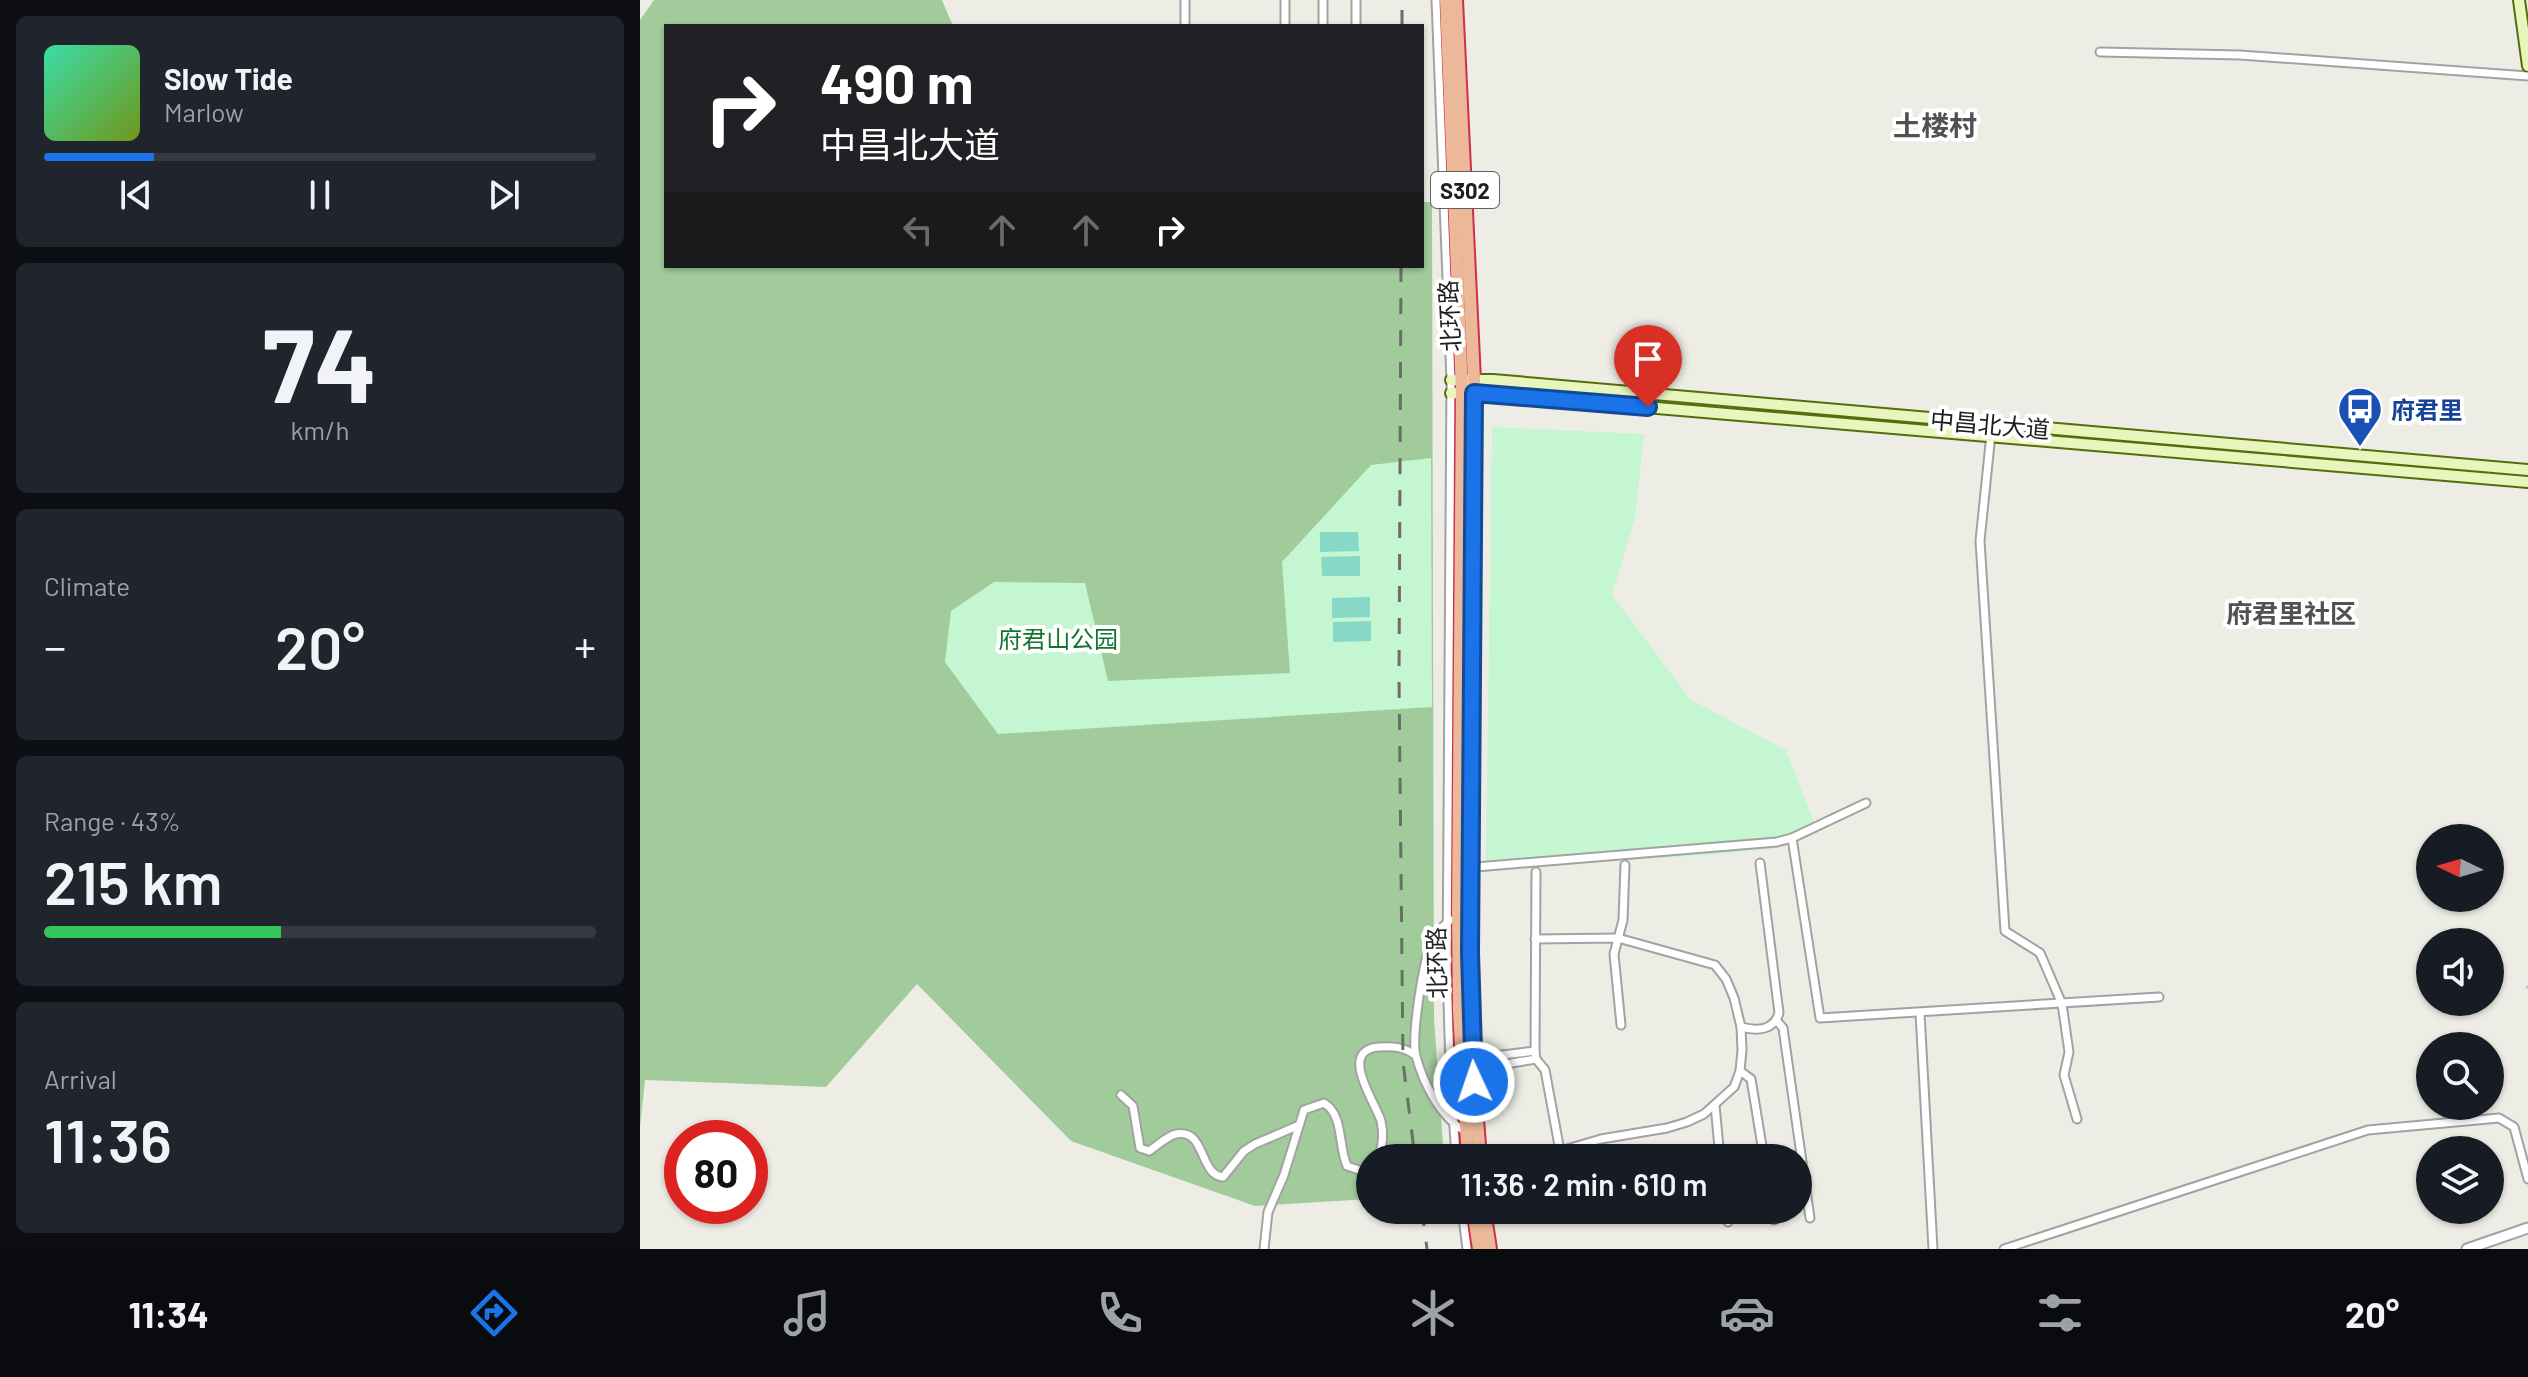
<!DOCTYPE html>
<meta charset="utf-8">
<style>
:root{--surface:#171b24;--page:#20242c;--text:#f1f3f6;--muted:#9ea1a6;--line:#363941;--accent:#1a73e8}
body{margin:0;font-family:Barlow,"Noto Sans SC",sans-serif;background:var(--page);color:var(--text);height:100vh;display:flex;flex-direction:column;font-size:30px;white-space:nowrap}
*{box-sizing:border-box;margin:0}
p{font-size:26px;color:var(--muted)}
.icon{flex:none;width:44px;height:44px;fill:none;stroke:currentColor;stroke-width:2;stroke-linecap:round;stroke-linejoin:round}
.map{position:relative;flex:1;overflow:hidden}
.side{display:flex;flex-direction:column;gap:16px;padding:16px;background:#0d0f14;width:640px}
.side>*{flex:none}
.hud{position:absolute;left:24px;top:24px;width:760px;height:244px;border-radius:0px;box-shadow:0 2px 6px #0004;background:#202124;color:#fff;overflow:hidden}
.needle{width:52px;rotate:275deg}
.buttons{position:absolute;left:1776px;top:824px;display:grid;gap:16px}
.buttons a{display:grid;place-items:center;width:88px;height:88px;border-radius:50%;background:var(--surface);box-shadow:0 2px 6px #0004;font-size:40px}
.speed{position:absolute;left:24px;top:1120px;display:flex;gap:16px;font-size:40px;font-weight:700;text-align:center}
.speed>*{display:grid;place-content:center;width:104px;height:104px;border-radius:50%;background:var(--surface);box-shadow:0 2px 6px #0004;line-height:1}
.speed .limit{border:12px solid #d22;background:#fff;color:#111}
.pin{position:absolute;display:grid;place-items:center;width:68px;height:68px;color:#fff;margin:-82px -34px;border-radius:50% 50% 50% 0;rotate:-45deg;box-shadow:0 0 8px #0007}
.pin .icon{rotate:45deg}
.me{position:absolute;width:88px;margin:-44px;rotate:357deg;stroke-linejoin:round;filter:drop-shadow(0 0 6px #0008)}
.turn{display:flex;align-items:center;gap:28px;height:168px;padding:0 24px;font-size:36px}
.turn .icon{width:104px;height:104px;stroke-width:2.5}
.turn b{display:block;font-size:56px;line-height:68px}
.lanes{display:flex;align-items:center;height:76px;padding:0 24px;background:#0003;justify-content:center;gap:40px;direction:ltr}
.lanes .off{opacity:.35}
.big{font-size:60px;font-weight:600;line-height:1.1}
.side .widget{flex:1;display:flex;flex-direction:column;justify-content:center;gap:12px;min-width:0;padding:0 28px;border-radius:12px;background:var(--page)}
.side .dial{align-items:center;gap:0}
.dial b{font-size:104px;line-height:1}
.song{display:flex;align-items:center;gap:24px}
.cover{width:96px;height:96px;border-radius:12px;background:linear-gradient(135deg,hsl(160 70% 55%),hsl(80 70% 35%))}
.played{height:8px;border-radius:4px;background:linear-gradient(90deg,var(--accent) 20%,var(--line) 20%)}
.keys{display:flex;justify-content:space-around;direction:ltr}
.heat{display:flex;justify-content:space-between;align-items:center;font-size:44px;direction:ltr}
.charge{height:12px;border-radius:6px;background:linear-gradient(90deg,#34c759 43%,var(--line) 0)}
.trip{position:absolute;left:716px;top:1144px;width:456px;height:80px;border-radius:40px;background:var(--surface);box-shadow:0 2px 6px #0004;font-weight:600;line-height:80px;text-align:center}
.dock{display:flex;height:128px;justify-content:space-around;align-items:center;background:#090b0e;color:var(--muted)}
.dock .icon{width:56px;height:56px}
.dock .selected{color:var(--accent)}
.dock b{font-size:36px;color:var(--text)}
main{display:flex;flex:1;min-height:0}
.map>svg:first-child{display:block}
.forest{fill:#a2cb9c}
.park{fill:#c4f6d1}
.pitch{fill:#88d8c7}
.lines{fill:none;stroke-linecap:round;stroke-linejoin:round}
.stream{stroke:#a8c5d9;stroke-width:3}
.minor-casing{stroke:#a2a2a2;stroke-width:11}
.tertiary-casing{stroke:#a2a2a2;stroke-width:13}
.secondary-casing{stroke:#526e0c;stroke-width:14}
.trunk-casing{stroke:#ce304b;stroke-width:16}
.minor{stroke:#fff;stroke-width:7}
.tertiary{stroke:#fff;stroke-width:9}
.secondary{stroke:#e8f5bc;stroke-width:10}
.trunk{stroke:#ecb89a;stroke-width:12}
.rail{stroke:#6c6c6c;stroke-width:3;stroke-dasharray:16 16;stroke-linecap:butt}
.route-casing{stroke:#114b97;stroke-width:20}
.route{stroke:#1a73e8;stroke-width:14}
.labels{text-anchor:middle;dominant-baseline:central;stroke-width:8;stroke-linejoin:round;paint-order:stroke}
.shield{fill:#fff;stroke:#626262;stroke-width:2}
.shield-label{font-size:22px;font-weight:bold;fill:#1e1e1e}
.street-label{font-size:24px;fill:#1e1e1e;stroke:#fff}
.transit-label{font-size:24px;font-weight:bold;fill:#164399;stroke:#fff;text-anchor:start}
.park-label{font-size:24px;fill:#13752c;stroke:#fff}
.neighbourhood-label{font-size:26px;font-weight:bold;fill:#515151;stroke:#fff}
.quarter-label{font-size:28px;font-weight:bold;fill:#515151;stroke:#fff}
</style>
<main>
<section class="side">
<div class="widget">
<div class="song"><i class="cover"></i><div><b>Slow Tide</b><p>Marlow</p></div></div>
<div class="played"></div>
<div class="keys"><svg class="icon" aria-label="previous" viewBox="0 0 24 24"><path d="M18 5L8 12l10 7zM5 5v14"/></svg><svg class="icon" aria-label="pause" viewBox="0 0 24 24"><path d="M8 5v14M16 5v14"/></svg><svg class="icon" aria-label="next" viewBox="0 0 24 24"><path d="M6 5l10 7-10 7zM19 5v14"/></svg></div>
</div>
<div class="widget dial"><b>74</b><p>km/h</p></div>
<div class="widget"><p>Climate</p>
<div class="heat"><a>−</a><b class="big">20°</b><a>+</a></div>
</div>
<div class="widget"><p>Range · 43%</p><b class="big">215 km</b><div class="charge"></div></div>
<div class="widget"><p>Arrival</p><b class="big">11:36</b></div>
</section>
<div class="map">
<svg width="1888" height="1249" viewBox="0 0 1888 1249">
<rect width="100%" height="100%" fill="#eeede5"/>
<path class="forest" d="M14,0H302L313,26H26V266H782V202H792L794,1018L804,1158H730V1199L615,1206L431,1141L277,984L186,1087L5,1080L0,1127V20Z"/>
<g class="park">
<path d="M852,427L1004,434L995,518L972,595L1051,700L1146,750L1178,833L1130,849L1082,854L992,860L846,865Z"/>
<path d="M791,458L792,707L358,734L305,662L311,611L354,582L445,583L468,681L650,673L642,562L731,465Z"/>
</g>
<g class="pitch">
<path d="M680,532H718L719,551L680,552Z"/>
<path d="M720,556V576H682L681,557Z"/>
<path d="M730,597V617L692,618V598Z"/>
<path d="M731,621V641L693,642V622Z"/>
</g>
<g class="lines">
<path class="stream" d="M1887,987H1888"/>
<g class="minor-casing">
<g id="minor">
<path d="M796,0L811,380L807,969L810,1067L816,1158"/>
<path d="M545,25V0"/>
<path d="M645,26V0"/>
<path d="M683,26V0"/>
<path d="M716,26V0"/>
<path d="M1460,52L1600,55L1888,76"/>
<path d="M1352,424L1340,541L1365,931L1400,953L1422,1004L1429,1052L1424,1075L1437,1119"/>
<path d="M1152,838L1180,1018L1519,997"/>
<path d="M836,867L1137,842L1152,838L1226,803"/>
<path d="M810,920C802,927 795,934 791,944C783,963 771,1036 776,1056C783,1083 801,1118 826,1132"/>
<path d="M895,939L978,938L1075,965L1086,979L1094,998L1101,1027L1102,1050L1100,1071L1094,1087L1064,1114L1047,1122L1027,1128L961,1139L920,1151L905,1070L896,1059L895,1051L896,872"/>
<path d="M1280,1013L1293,1249"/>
<path d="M1137,1021L1143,1028L1170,1218"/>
<path d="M981,1025L974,954L983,920L985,865"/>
<path d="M1101,1027C1116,1031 1134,1031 1139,1013L1120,863"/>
<path d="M834,1046L847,1057L895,1051"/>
<path d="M1100,1071L1111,1079L1124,1158"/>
<path d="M835,1080L848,1067L896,1059"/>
<path d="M481,1095L493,1106L500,1148L509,1151C517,1146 527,1136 536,1134C566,1128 559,1175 583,1177L604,1151L615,1144L657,1126"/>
<path d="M1075,1105L1080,1158"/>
<path d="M738,1158C743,1146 744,1134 741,1121C736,1103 697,1050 739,1047C753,1046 764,1047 775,1055"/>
<path d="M822,1210L827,1249"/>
<path d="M1086,1210L1088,1222"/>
<path d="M1132,1210L1134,1220"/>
<path d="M624,1249L628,1212L644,1175L664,1110L684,1103C704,1115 698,1146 707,1166L722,1171L730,1168"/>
<path d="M1364,1249L1728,1130L1859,1118L1874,1127L1888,1179"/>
</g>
</g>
<g class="tertiary-casing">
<path id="tertiary" d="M1827,1249L1888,1228"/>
</g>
<g class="secondary-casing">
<g id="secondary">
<path d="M1879,0L1888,66"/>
<path d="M811,380H853L1888,470"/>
<path d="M811,393L853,394L1888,482"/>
</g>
</g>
<g class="trunk-casing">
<g id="trunk">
<path d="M806,0L822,392L818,913L819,1012L828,1158"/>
<path d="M816,0L834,380L830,953L833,1067L840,1158"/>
<path d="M833,1210L839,1249"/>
<path d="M844,1210L850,1249"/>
</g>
</g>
<use href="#minor" class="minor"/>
<use href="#tertiary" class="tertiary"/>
<use href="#secondary" class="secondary"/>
<use href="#trunk" class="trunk"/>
<g class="rail">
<path d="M762,26V0"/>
<path d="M761,266L759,677L763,1062L775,1158"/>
<path d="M782,1210L787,1249"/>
</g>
</g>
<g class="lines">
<g class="route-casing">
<path id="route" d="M834,1082L830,953L834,393L1008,407"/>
</g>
<use href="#route" class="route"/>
</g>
<defs>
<g id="bus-pin" transform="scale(2.3)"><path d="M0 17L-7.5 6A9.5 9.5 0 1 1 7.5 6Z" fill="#1a4fb4" stroke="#fff"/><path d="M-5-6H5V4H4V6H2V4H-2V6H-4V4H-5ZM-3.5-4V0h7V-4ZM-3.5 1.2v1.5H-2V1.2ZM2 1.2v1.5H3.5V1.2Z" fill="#fff"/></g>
</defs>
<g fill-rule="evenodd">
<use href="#bus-pin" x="1720" y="409"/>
</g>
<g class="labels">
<rect class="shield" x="791" y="172" width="68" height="36" rx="6"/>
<g class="shield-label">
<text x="825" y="190">S302</text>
</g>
<g class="street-label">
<text transform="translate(809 316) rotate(-93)">北环路</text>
<text transform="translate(1350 424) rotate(5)">中昌北大道</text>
<text transform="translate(796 963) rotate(-91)">北环路</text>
</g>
<g class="transit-label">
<text x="1751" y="409">府君里</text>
</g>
<g class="park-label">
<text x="418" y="638">府君山公园</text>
</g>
<g class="neighbourhood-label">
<text x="1651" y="612">府君里社区</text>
</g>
<g class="quarter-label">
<text x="1295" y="125">土楼村</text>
</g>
</g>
</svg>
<div class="buttons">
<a><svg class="needle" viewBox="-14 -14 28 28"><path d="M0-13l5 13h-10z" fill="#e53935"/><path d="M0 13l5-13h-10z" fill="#9ea1a6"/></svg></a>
<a><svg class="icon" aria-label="sound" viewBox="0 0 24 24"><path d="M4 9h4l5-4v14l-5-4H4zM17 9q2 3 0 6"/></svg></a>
<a><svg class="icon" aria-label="search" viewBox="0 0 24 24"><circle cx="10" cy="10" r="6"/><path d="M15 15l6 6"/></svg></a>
<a><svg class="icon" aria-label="layers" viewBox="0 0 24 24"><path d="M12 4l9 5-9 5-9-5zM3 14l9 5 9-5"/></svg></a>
</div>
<div class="speed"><div class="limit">80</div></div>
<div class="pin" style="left:1008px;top:407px;background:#d93025"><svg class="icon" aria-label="arrive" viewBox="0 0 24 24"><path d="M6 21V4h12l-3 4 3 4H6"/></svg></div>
<svg class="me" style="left:834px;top:1082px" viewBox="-20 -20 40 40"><circle r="17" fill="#1a73e8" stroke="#fff" stroke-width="3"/><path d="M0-11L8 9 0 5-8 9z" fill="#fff"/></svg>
<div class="trip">11:36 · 2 min · 610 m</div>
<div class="hud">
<div class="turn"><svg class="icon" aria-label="right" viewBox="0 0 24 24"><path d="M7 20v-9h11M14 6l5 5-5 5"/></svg><div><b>490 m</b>中昌北大道</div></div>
<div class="lanes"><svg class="icon off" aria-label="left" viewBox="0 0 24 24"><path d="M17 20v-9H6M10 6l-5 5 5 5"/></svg><svg class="icon off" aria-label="ahead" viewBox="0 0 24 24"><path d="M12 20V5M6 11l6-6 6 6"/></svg><svg class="icon off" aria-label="ahead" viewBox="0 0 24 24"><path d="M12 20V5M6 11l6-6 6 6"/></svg><svg class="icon" aria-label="right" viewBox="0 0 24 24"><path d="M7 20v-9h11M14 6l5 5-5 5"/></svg></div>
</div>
</div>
</main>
<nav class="dock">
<b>11:34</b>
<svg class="icon selected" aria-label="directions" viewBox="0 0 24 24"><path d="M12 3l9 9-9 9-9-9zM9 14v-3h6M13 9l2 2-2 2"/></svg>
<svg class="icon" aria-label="music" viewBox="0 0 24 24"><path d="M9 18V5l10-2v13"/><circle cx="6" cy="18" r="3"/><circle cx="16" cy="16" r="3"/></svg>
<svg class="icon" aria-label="phone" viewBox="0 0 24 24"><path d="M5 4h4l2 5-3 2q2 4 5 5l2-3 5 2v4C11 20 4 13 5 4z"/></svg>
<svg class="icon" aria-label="climate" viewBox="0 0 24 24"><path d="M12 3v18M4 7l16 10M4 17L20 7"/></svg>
<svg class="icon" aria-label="car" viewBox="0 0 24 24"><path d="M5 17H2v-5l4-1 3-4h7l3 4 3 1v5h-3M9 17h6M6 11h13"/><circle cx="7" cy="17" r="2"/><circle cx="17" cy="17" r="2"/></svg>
<svg class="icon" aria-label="filters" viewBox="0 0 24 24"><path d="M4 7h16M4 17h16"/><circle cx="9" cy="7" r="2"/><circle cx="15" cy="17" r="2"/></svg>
<b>20°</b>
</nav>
